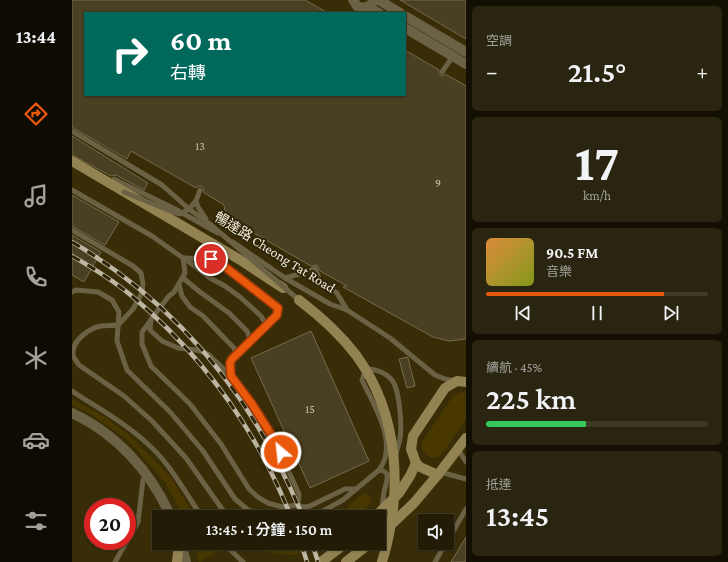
<!DOCTYPE html>
<html lang="zh-TW">
<meta charset="utf-8">
<style>
:root{--surface:#221c06;--page:#2a2510;--text:#f1f3f6;--muted:#a2a19b;--line:#3f3a28;--accent:#ea580c}
body{margin:0;font-family:"Crimson Pro","Noto Sans TC",serif;background:var(--page);color:var(--text);height:100vh;display:flex;flex-direction:column;font-size:15px;white-space:nowrap}
*{box-sizing:border-box;margin:0}
p{font-size:13px;color:var(--muted)}
.icon{flex:none;width:22px;height:22px;fill:none;stroke:currentColor;stroke-width:2;stroke-linecap:round;stroke-linejoin:round}
.map{position:relative;flex:1;overflow:hidden}
.sheet{display:flex;flex-direction:column;gap:6px;padding:6px;background:#130f03;width:262px}
.sheet>*{flex:none}
.top-card{position:absolute;left:12px;top:12px;width:322px;height:84px;border-radius:0px;box-shadow:0 1px 3px #0004,0 0 0 1px var(--line);background:#00695c;color:#fff;overflow:hidden}
.controls{position:absolute;left:346px;top:514px;display:grid;gap:8px}
.controls a{display:grid;place-items:center;width:36px;height:36px;border-radius:0px;background:var(--surface);box-shadow:0 1px 3px #0004,0 0 0 1px var(--line);font-size:20px}
.speed{position:absolute;left:12px;top:498px;display:flex;gap:8px;font-size:20px;font-weight:700;text-align:center}
.speed>*{display:grid;place-content:center;width:52px;height:52px;border-radius:50%;background:var(--surface);box-shadow:0 1px 3px #0004,0 0 0 1px var(--line);line-height:1}
.speed .limit{border:6px solid #d22;background:#fff;color:#111}
.pin{position:absolute;display:grid;place-items:center;width:34px;height:34px;color:#fff;margin:-17px;border:2px solid #fff;border-radius:50%;box-shadow:0 1px 4px #0007}
.me{position:absolute;width:44px;margin:-22px;rotate:332deg;stroke-linejoin:round;filter:drop-shadow(0 0 3px #0008)}
.turn{display:flex;align-items:center;gap:14px;height:84px;padding:0 20px;font-size:18px}
.turn .icon{width:52px;height:52px;stroke-width:2.5}
.turn b{display:block;font-size:28px;line-height:34px}
.big{font-size:30px;font-weight:600;line-height:1.1}
.sheet .widget{flex:1;display:flex;flex-direction:column;justify-content:center;gap:6px;min-width:0;padding:0 14px;border-radius:6px;background:var(--page)}
.sheet .dial{align-items:center;gap:0}
.dial b{font-size:52px;line-height:1}
.song{display:flex;align-items:center;gap:12px}
.cover{width:48px;height:48px;border-radius:6px;background:linear-gradient(135deg,hsl(30 70% 55%),hsl(70 70% 35%))}
.played{height:4px;border-radius:2px;background:linear-gradient(90deg,var(--accent) 80%,var(--line) 80%)}
.keys{display:flex;justify-content:space-around;direction:ltr}
.heat{display:flex;justify-content:space-between;align-items:center;font-size:22px;direction:ltr}
.charge{height:6px;border-radius:3px;background:linear-gradient(90deg,#34c759 45%,var(--line) 0)}
.trip{position:absolute;left:80px;top:510px;width:234px;height:40px;border-radius:0px;background:var(--surface);box-shadow:0 1px 3px #0004,0 0 0 1px var(--line);font-weight:600;line-height:40px;text-align:center}
main{display:flex;flex:1;min-height:0}
.tab-bar{display:flex;flex-direction:column;width:72px;justify-content:space-around;align-items:center;background:#0e0b02;color:var(--muted)}
.tab-bar .icon{width:28px;height:28px}
.tab-bar .active{color:var(--accent)}
.tab-bar b{font-size:18px;color:var(--text)}
.map>svg:first-child{display:block}
.built{fill:#382d07;fill-rule:evenodd}
.green{fill:#483800}
.building{fill:#493f23;stroke:#756b4d}
.lines{fill:none;stroke-linecap:round;stroke-linejoin:round}
.lane{stroke:#6b6144;stroke-width:5}
.street{stroke:#6b6144;stroke-width:10}
.secondary{stroke:#938353;stroke-width:10}
.rail-casing{stroke:#bdb6a2;stroke-width:4.5}
.rail{stroke:#2e2508;stroke-width:3;stroke-dasharray:9;stroke-linecap:butt}
.lane-bridge{stroke:#6b6144;stroke-width:5}
.secondary-bridge{stroke:#938353;stroke-width:10}
.route-casing{stroke:#983908;stroke-width:10}
.route{stroke:#ea580c;stroke-width:7}
.labels{text-anchor:middle;dominant-baseline:central;stroke-width:4;stroke-linejoin:round;paint-order:stroke}
.number-label{font-size:12px;fill:#c7c0ad}
.street-label{font-size:14px;fill:#f1ebdb;stroke:#2e2508}
</style>
<main>
<nav class="tab-bar">
<b>13:44</b>
<svg class="icon active" aria-label="directions" viewBox="0 0 24 24"><path d="M12 3l9 9-9 9-9-9zM9 14v-3h6M13 9l2 2-2 2"/></svg>
<svg class="icon" aria-label="music" viewBox="0 0 24 24"><path d="M9 18V5l10-2v13"/><circle cx="6" cy="18" r="3"/><circle cx="16" cy="16" r="3"/></svg>
<svg class="icon" aria-label="phone" viewBox="0 0 24 24"><path d="M5 4h4l2 5-3 2q2 4 5 5l2-3 5 2v4C11 20 4 13 5 4z"/></svg>
<svg class="icon" aria-label="climate" viewBox="0 0 24 24"><path d="M12 3v18M4 7l16 10M4 17L20 7"/></svg>
<svg class="icon" aria-label="car" viewBox="0 0 24 24"><path d="M5 17H2v-5l4-1 3-4h7l3 4 3 1v5h-3M9 17h6M6 11h13"/><circle cx="7" cy="17" r="2"/><circle cx="17" cy="17" r="2"/></svg>
<svg class="icon" aria-label="filters" viewBox="0 0 24 24"><path d="M4 7h16M4 17h16"/><circle cx="9" cy="7" r="2"/><circle cx="15" cy="17" r="2"/></svg>
</nav>
<div class="map">
<svg width="394" height="562" viewBox="0 0 394 562">
<rect width="100%" height="100%" fill="#2e2508"/>
<path class="built" d="M0,0H394V562H0ZM13,13H333V95H13ZM21,507H55V541H21ZM87,517H307V543H87ZM353,521H375V543H353Z"/>
<g class="green">
<path d="M389,392L394,393V419L371,453L364,458L357,457L350,450V442L381,396Z"/>
<path d="M0,399L33,417L57,435L99,477L123,517H112L92,481L57,441L17,413L0,405Z"/>
<path d="M294,493L299,498L298,504L284,517H266L286,497Z"/>
<path d="M122,543H143L149,551L137,556L129,562H127Z"/>
<path d="M177,543H254L222,555L199,553L177,545Z"/>
</g>
<g class="building">
<path d="M0,0H233L256,13H13V95H333V50L367,70L366,73L368,75L371,76L373,74L394,86V339L377,341L361,337L271,287L275,286L248,271L245,265L239,266L154,217L152,205L131,192L132,189L130,186H127L124,188L59,151L55,159L0,127Z"/>
<path d="M328,0H394V39Z"/>
<path d="M0,136L76,183L72,190L44,175L39,176L0,155Z"/>
<path d="M0,195L47,222L33,245L0,226Z"/>
<path d="M0,235L29,252L12,282L0,275Z"/>
<path d="M239,331L297,461L238,488L179,358Z"/>
<path d="M335,357L336,358L343,386L335,388L327,359Z"/>
<path d="M394,537V562H379Z"/>
</g>
<g class="lines">
<g class="lane">
<path d="M370,72L381,56"/>
<path d="M0,131L90,185L117,209L139,225"/>
<path d="M42,179L103,209L146,233"/>
<path d="M0,190L80,236L111,258L113,273L102,292L97,296L79,319L78,330L90,341L106,348L124,350L136,354L162,379L180,404L202,439L227,494L226,505"/>
<path d="M124,201L126,207L134,219"/>
<path d="M117,209L124,201L128,190"/>
<path d="M0,230L61,266L69,273L71,284L70,293L61,309L46,325"/>
<path d="M161,242L213,278L258,304L275,310L318,338L363,375L373,379L383,381"/>
<path d="M111,258L139,259L148,263L206,308L205,315L161,359L158,363L159,376"/>
<path d="M112,258L138,278L153,286L168,297L189,316L192,321L193,327"/>
<path d="M111,278L128,292L157,313L175,331L177,336V343"/>
<path d="M213,278L238,271L243,268L248,281L265,293L275,310"/>
<path d="M107,285L110,296L118,307L131,316L161,347L163,350V356"/>
<path d="M0,292L4,290L26,292L40,300L47,312L45,341L55,370L99,413L131,451L163,499L176,510L196,517"/>
<path d="M79,320L70,332V344L79,366L118,404L149,444L177,489L187,498L196,503L210,507L226,505L232,507L238,506L273,489H284"/>
<path d="M45,325C40,326 34,325 29,326C18,328 0,340 1,354C1,357 5,362 7,365L52,396L80,421L114,458L150,509L159,517"/>
<path d="M0,391C27,409 57,425 80,448C100,467 114,494 130,517"/>
<path d="M386,449L394,462"/>
<path d="M307,470C327,443 302,406 290,380L292,374L297,369C306,370 313,372 319,379C328,388 330,427 328,439C327,444 325,449 324,454"/>
<path d="M368,472L394,479"/>
<path d="M240,517L271,500L307,470C319,471 315,480 313,488C311,495 311,502 310,508"/>
<path d="M375,542L394,509"/>
<path d="M151,543L171,562"/>
<path d="M43,562L66,522L71,480L74,475"/>
<path d="M363,562L374,543"/>
</g>
<g class="street">
<path d="M281,0L285,6C292,9 299,7 302,0"/>
<path d="M307,0L328,13"/>
<path d="M295,7L307,13"/>
<path d="M333,16L394,52"/>
<path d="M333,28L394,64"/>
<path d="M0,413C45,434 79,472 99,517"/>
<path d="M109,543L114,562"/>
</g>
<g class="secondary">
<path d="M0,161L170,261L211,288"/>
<path d="M366,475L348,467L344,463L339,449L341,436L373,388L385,381L394,382"/>
<path d="M303,517L327,493L338,476L344,463"/>
<path d="M307,536L342,503L368,472L394,438"/>
<path d="M105,562L107,543"/>
<path d="M249,562L274,543"/>
<path d="M274,562L298,543"/>
</g>
<g class="rail-casing">
<g id="rail">
<path d="M0,242C109,306 184,402 231,517"/>
<path d="M0,256C21,268 42,281 61,297C131,356 185,431 219,517"/>
<path d="M229,543L235,562"/>
<path d="M240,543L246,562"/>
</g>
</g>
<use href="#rail" class="rail"/>
<g class="lane-bridge">
<path d="M52,192L101,212L108,214L117,209"/>
<path d="M139,225L227,300"/>
</g>
<path class="secondary-bridge" d="M227,300C248,316 268,334 284,355C328,415 331,493 310,562"/>
</g>
<g class="lines">
<g class="route-casing">
<path id="route" d="M139,259L148,263L206,308L205,315L160,359L158,363L159,376L180,404L202,439L209,452"/>
</g>
<use href="#route" class="route"/>
</g>
<g class="labels">
<g class="number-label">
<text x="128" y="146">13</text>
<text x="366" y="183">9</text>
<text x="238" y="409">15</text>
</g>
<g class="street-label">
<text transform="translate(203 252) rotate(32)">暢達路 Cheong Tat Road</text>
</g>
</g>
</svg>
<div class="controls">
<a><svg class="icon" aria-label="sound" viewBox="0 0 24 24"><path d="M4 9h4l5-4v14l-5-4H4zM17 9q2 3 0 6"/></svg></a>
</div>
<div class="speed"><div class="limit">20</div></div>
<div class="pin" style="left:139px;top:259px;background:#d93025"><svg class="icon" aria-label="arrive" viewBox="0 0 24 24"><path d="M6 21V4h12l-3 4 3 4H6"/></svg></div>
<svg class="me" style="left:209px;top:452px" viewBox="-20 -20 40 40"><circle r="17" fill="#ea580c" stroke="#fff" stroke-width="3"/><path d="M0-11L8 9 0 5-8 9z" fill="#fff"/></svg>
<div class="trip">13:45 · 1 分鐘 · 150 m</div>
<div class="top-card">
<div class="turn"><svg class="icon" aria-label="right" viewBox="0 0 24 24"><path d="M7 20v-9h11M14 6l5 5-5 5"/></svg><div><b>60 m</b>右轉</div></div>
</div>
</div>
<section class="sheet">
<div class="widget"><p>空調</p>
<div class="heat"><a>−</a><b class="big">21.5°</b><a>+</a></div>
</div>
<div class="widget dial"><b>17</b><p>km/h</p></div>
<div class="widget">
<div class="song"><i class="cover"></i><div><b>90.5 FM</b><p>音樂</p></div></div>
<div class="played"></div>
<div class="keys"><svg class="icon" aria-label="previous" viewBox="0 0 24 24"><path d="M18 5L8 12l10 7zM5 5v14"/></svg><svg class="icon" aria-label="pause" viewBox="0 0 24 24"><path d="M8 5v14M16 5v14"/></svg><svg class="icon" aria-label="next" viewBox="0 0 24 24"><path d="M6 5l10 7-10 7zM19 5v14"/></svg></div>
</div>
<div class="widget"><p>續航 · 45%</p><b class="big">225 km</b><div class="charge"></div></div>
<div class="widget"><p>抵達</p><b class="big">13:45</b></div>
</section>
</main>
